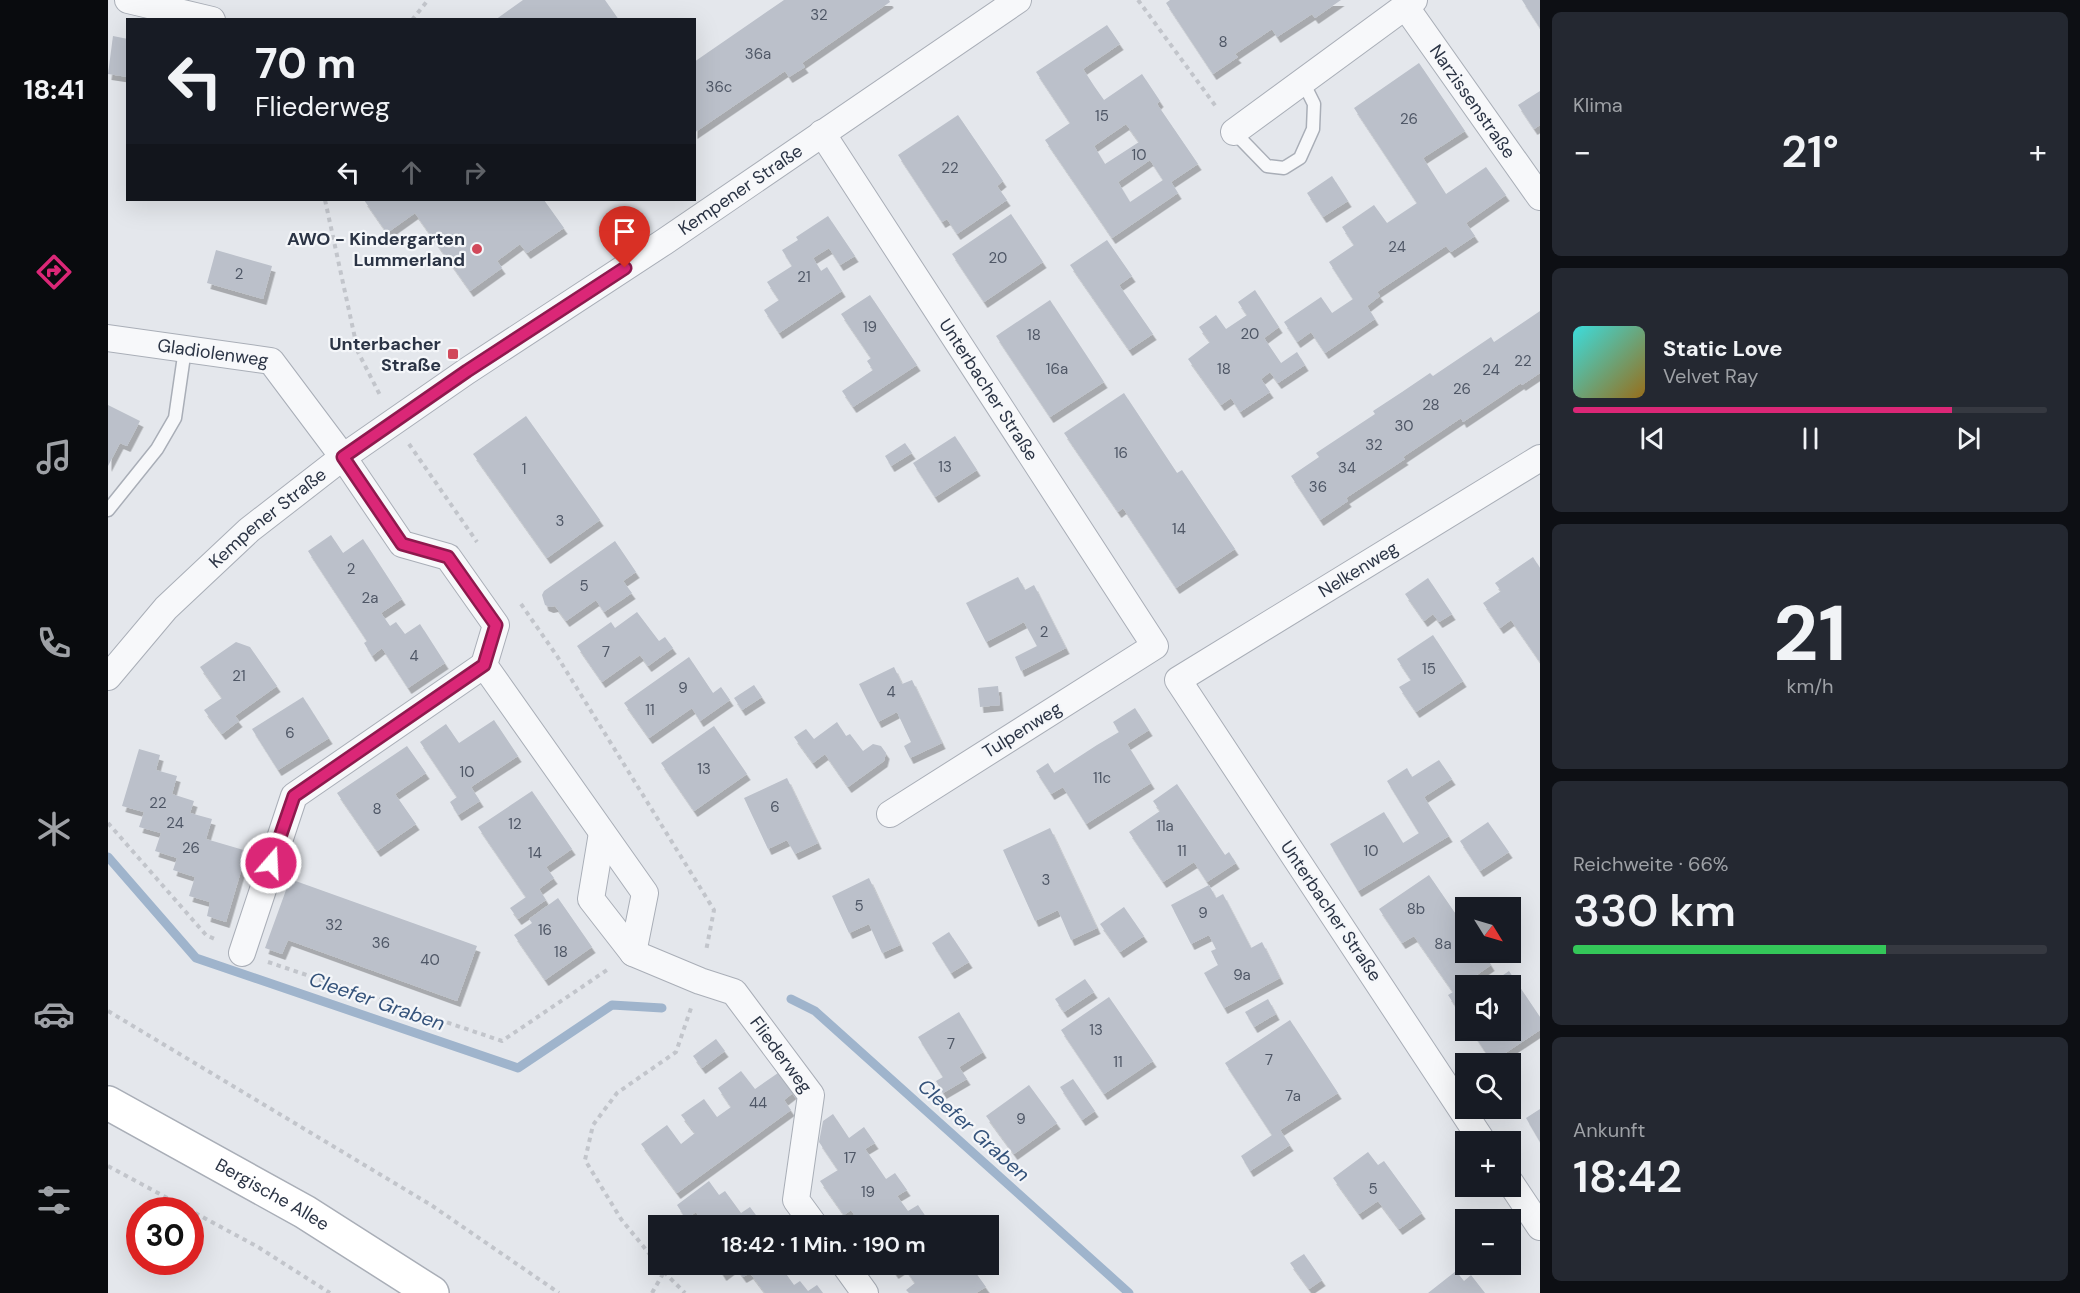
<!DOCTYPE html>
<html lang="de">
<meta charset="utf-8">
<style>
:root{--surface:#171b24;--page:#242831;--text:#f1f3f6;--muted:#9ea1a6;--line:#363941;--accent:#db2777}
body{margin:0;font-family:"DM Sans",sans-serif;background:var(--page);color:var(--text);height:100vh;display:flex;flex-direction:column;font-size:22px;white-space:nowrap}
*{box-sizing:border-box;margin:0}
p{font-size:20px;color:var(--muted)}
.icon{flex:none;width:33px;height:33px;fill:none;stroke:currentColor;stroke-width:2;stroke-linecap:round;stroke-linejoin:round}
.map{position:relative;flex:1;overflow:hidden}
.panel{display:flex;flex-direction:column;gap:12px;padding:12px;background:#0d0f14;width:540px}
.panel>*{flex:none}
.top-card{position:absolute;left:18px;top:18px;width:570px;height:183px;border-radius:0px;box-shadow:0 6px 24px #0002;background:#171b24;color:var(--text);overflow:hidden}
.needle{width:39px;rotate:127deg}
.fabs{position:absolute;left:1347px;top:897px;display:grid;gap:12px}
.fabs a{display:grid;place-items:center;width:66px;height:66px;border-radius:0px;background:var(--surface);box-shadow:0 6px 24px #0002;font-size:30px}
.speed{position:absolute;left:18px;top:1197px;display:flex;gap:12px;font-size:30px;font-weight:700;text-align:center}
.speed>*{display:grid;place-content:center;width:78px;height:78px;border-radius:50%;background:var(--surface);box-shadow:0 6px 24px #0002;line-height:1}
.speed .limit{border:9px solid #d22;background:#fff;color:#111}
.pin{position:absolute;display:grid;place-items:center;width:51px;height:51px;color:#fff;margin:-62px -26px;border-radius:50% 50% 50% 0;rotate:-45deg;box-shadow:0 0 6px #0007}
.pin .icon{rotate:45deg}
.me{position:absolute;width:66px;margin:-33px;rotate:19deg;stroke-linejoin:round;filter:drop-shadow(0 0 4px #0008)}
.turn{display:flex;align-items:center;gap:21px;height:126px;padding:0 30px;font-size:27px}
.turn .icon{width:78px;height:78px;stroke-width:2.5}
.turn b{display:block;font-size:42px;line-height:51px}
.lanes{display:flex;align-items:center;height:57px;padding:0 30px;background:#0003;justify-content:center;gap:30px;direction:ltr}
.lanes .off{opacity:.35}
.big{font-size:45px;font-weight:600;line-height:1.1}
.panel .tile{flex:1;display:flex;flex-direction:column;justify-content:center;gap:9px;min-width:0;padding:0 21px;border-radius:9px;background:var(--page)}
.panel .dial{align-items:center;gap:0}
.dial b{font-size:78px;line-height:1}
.song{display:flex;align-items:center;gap:18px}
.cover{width:72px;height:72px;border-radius:9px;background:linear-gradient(135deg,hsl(180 70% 55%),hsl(40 70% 35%))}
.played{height:6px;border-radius:3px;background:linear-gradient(90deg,var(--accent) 80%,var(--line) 80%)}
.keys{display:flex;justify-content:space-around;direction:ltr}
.heat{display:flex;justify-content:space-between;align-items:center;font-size:33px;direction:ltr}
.charge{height:9px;border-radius:4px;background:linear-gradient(90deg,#34c759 66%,var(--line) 0)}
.trip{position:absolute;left:540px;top:1215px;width:351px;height:60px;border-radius:0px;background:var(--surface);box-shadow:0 6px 24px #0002;font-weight:600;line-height:60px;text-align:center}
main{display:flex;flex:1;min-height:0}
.menu{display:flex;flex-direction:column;width:108px;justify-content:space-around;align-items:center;background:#090b0e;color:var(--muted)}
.menu .icon{width:42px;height:42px}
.menu .on{color:var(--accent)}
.menu b{font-size:27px;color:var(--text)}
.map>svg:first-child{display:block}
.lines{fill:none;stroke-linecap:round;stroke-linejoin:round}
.stream{stroke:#9fb4cc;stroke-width:9}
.building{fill:#bbc0ca;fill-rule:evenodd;filter:url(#shadow)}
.lane-casing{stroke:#a9aeb7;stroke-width:15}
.street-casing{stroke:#a9aeb7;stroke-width:28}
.secondary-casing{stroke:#a9aeb7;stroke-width:36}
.path{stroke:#c2c5cb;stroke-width:4;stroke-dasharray:4.5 4.5;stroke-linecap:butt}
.lane{stroke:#f7f8fa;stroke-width:12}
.street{stroke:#f7f8fa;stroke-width:26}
.secondary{stroke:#fff;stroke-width:33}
.route-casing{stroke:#8e194d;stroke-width:15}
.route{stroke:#db2777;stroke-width:10}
.poi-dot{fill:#d1495b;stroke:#f4f6f9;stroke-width:2}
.labels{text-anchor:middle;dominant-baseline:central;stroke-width:4.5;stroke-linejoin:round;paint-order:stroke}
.number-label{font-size:15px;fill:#4f5766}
.street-label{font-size:18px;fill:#2b3445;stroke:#f4f6f9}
.poi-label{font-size:18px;font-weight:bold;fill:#2b3445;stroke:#f4f6f9;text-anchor:end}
.water-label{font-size:20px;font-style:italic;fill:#34527a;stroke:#f4f6f9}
</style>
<main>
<nav class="menu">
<b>18:41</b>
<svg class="icon on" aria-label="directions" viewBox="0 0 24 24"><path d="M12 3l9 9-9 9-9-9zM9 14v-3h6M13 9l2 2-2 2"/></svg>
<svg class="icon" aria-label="music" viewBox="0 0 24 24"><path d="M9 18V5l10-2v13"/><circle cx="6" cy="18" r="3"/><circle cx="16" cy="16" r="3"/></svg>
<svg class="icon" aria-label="phone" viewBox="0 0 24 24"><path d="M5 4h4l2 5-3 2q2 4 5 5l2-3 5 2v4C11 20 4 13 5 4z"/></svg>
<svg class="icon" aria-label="climate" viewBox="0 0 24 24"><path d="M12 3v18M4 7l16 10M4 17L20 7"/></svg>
<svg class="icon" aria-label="car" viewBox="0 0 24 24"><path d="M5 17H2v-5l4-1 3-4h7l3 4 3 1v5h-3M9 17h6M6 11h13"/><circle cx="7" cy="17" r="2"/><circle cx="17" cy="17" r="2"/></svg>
<svg class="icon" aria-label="filters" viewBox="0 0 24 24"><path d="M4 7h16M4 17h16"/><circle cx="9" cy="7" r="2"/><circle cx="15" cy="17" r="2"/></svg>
</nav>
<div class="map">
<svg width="1432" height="1293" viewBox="0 0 1432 1293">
<defs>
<filter id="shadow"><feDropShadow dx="3.5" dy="6" stdDeviation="0" flood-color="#0004"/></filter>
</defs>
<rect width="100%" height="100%" fill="#e4e7ec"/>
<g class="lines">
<g class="stream">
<path d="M0,857L88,958L410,1068L504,1005L554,1008"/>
<path d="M683,999L707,1011L1021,1293"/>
</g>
</g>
<g class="building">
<path d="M415,0H497L511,20H387Z"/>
<path d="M676,0H781L782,2L694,63L697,67L681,77L677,71L586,133V62Z"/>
<path d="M1062,0H1233L1207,18L1204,14L1169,37L1164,29L1127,54L1130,57L1105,74L1058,3Z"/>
<path d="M1414,0H1432V28Z"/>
<path d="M999,25L1012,44L975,69L986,86L996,100L1034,74L1052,101L1049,104L1090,164L1063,182L1070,193L1004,238L937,140L962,123L928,72ZM1018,124L1031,142L997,164L986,146ZM1042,160L1055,180L1022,202L1010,182Z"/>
<path d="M5,36L20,39V77L0,74Z"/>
<path d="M1311,63L1357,131L1315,158L1338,194L1378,167L1398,195L1358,223L1367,236L1343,252L1338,246L1269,292L1272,296L1259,306L1267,319L1217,353L1203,332L1189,342L1176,322L1213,297L1224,313L1245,299L1221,262L1246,245L1234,227L1266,205L1279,223L1309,203L1246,108Z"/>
<path d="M1432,91V125L1426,129L1410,105Z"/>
<path d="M850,115L895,181L889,186L899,200L849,234L839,219L834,222L790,155Z"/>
<path d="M1224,176L1240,201L1215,217L1199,193Z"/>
<path d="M256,200H436L456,228L419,253L412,244L389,261L394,268L362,291L307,213L279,233Z"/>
<path d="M903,214L935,262L876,302L844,254Z"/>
<path d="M720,216L747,256L732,265L721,248L705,258L713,271L719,267L734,291L671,333L656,310L671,300L659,282L684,266L674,250L690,240L688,237Z"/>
<path d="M999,240L1024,276L1011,285L1045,334L1021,350L962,265Z"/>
<path d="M108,250L164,266L155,299L99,283Z"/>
<path d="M1147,290L1171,327L1156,338L1173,363L1189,352L1197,365L1170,383L1162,372L1153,379L1162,392L1132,412L1123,398L1113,405L1080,359L1102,342L1091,327L1108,315L1118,329L1139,315L1130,302Z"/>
<path d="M762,295L809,365L745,407L734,391L765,370L759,361L763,358L733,314Z"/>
<path d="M942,300L996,382L942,417L888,336Z"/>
<path d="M1432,311V373L1414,385L1413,383L1355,422L1353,418L1295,457L1297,459L1238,498L1240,501L1212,520L1183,476L1211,457L1208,453L1267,414L1265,411L1294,392L1322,373L1325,376L1383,337L1386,342Z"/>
<path d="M1016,393L1069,473L1074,470L1127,549L1068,588L1015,508L1010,512L956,433Z"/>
<path d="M0,405L32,421L19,446L12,443L0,466Z"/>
<path d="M418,416L492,520L439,558L365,454Z"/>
<path d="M847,436L869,470L827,497L805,463Z"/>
<path d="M797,443L804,453L783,466L777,456Z"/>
<path d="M223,535L235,553L255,539L294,599L273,613L282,626L288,622L297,634L312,624L337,663L300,688L274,648L264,656L256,643L259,641L200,551Z"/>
<path d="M507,541L528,572L515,581L524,593L496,612L488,600L458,621L447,606L442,607L437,605L434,595L436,591Z"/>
<path d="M1425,557L1432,568V662L1403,620L1392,628L1375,603L1393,591L1387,583Z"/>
<path d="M910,577L917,590L926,585L958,648L913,671L907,657L929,646L916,622L878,642L858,603Z"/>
<path d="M1320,578L1344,614L1331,622L1325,614L1316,621L1297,594Z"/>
<path d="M529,612L551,641L557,637L565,648L540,666L532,655L494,682L469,646L503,622L507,628Z"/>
<path d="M1325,635L1355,681L1308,712L1291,687L1303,680L1289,659Z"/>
<path d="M128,642L142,647L169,686L127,716L131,721L114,734L96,710L114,698L92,667Z"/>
<path d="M581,657L605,693L613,687L622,700L592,721L584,708L541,738L516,703Z"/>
<path d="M786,667L794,684L804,680L834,743L802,758L796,746L803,742L789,712L770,722L751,684Z"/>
<path d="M646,685L654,697L634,710L626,698Z"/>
<path d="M890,686L892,705L872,707L870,688Z"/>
<path d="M195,697L221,738L170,770L144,729Z"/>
<path d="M1027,708L1041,730L1019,744L1043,783L978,824L955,787L943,794L928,771L940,763L946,773L989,745L1011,732L1005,722Z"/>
<path d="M386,720L410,756L363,787L372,801L350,815L342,802L349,797L312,742L338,724L351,743Z"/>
<path d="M729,722L738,736L742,734L755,751L765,744L773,746L778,753L776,761L740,787L717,754L705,763L686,737L698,729L706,739Z"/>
<path d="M606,726L639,774L586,811L553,763Z"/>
<path d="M299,746L318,773L287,794L308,824L269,851L229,793Z"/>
<path d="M31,749L52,755L48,770L69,776L64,794L86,801L82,813L104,819L98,839L139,851L118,922L99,916L102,902L81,896L87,877L65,870L69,858L47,851L53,833L31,827L36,812L14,806Z"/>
<path d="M1331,760L1344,779L1316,797L1341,836L1250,891L1222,844L1276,812L1295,843L1311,833L1279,781L1299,768L1304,777Z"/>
<path d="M679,778L710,843L687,854L679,840L660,849L636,798Z"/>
<path d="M1069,784L1117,855L1121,852L1128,863L1099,882L1086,862L1055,882L1021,832L1052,811L1045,801Z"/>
<path d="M424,791L464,849L438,867L446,878L431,889L438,900L410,919L402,908L418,897L370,827Z"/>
<path d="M1380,822L1401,852L1372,871L1352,841Z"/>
<path d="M942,828L989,928L963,940L950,910L927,921L895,850Z"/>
<path d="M1321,875L1358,929V952H1375L1383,965L1366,977L1372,986H1358V1022L1340,995L1345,992L1306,936L1294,943L1271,909Z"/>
<path d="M761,878L792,945L774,953L761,924L741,933L724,896Z"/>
<path d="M182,879L369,946L349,1001L180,940L174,954L157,948Z"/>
<path d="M1101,885L1108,898L1115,894L1143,948L1154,942L1172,978L1116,1008L1096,973L1110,965L1103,951L1108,949L1101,935L1083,944L1063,905Z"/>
<path d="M450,898L484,947L437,980L406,935L424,923L421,919Z"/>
<path d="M1016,907L1036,936L1012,952L992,924Z"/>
<path d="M841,932L861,962L843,973L824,943Z"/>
<path d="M1401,971L1432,1017V1030L1384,1062L1363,1030H1402V986H1379Z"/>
<path d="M977,979L986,992L956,1012L947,999Z"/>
<path d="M1001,997L1045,1061L996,1094L953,1030Z"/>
<path d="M1160,999L1168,1014L1146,1027L1137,1012Z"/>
<path d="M851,1012L875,1052L851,1067L859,1079L835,1093L828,1081L835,1077L810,1037Z"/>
<path d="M1182,1020L1230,1093L1172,1130L1182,1145L1142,1171L1133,1156L1164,1135L1117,1063Z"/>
<path d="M608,1039L617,1051L594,1068L585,1056Z"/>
<path d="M633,1071L647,1089L670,1073L685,1093L676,1100L683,1110L569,1193L533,1144L559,1125L573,1144L587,1133L573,1115L596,1099L609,1117L623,1107L610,1088Z"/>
<path d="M965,1079L987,1111L974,1120L952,1087Z"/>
<path d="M921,1085L949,1123L906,1154L878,1116Z"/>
<path d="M1432,1109V1142L1418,1118Z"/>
<path d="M725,1114L741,1138L756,1127L767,1143L757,1149L767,1163L778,1179L787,1173L799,1190L789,1196L800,1211L810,1205L824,1226H747L751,1222L743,1210L736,1215L712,1181L730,1170L711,1142L715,1121Z"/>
<path d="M1260,1152L1270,1165L1276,1161L1314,1213L1291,1229L1270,1201L1251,1214L1225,1178Z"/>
<path d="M601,1181L611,1195L617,1191L633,1213L642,1207L656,1226H598L588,1212L578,1219L569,1205Z"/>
<path d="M1196,1254L1214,1280L1201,1289L1182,1263Z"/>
<path d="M608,1264H671L686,1285L692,1281L700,1291L709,1285L715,1293H657L642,1273L635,1277L627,1266L615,1275Z"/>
<path d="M781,1264H850L857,1275L865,1269L878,1287L868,1293H801L798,1290L807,1283L796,1267L787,1273Z"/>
<path d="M1348,1271L1356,1281L1363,1275L1377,1293H1320Z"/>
</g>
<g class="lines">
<g class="lane-casing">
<g id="lane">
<path d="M1126,132L1159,166L1176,168L1192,158L1205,129L1206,104L1195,82"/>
<path d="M0,510L49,449L67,418L77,349"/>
</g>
</g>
<g class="street-casing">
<g id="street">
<path d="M20,0L104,20"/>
<path id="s1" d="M1297,6L1432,197"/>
<path d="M1126,132L1306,0"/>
<path id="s2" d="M714,133L1047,646L782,814"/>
<path id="s3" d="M0,338L163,361L235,457L294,544L340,557L388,625L376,665L537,893L525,953"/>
<path id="s4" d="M0,677L58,608L141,530L235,457L359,371L556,242L910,0"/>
<path id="s5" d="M494,833L483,899L525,953L592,981L626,992L703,1095L688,1200L707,1226"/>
<path d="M134,953L186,796L376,665"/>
<path id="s6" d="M1375,1142L1070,680L1432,458"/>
<path d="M1402,1182L1432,1227"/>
<path d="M736,1264L757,1293"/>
</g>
</g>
<g class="secondary-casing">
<g id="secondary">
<path id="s7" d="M0,1103L197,1212L324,1293"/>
</g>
</g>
<g class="path">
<path d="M1030,0L1109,108"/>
<path d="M304,20L320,0"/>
<path d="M217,200L250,352L273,397"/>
<path d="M301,444L369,542"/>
<path d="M413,604L449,656L606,910L598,951"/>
<path d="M0,823L98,935L109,940"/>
<path d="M160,962L394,1041L502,968"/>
<path d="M0,1011L323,1205L451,1293"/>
<path d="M0,1166L150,1247L222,1293"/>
<path d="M556,1272L577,1293"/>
<path d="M544,1293L556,1272L513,1219L477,1160L485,1125L509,1093L568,1052L583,1008"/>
</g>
<use href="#lane" class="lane"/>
<use href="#street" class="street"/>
<use href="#secondary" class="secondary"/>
</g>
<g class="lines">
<g class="route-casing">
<path id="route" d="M163,863L186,796L376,665L388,625L340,557L294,544L235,457L359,371L517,268"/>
</g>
<use href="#route" class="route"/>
</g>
<g class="poi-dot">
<circle cx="369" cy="249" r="6"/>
<rect x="339" y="348" width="12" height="12" rx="3"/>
</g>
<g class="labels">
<g class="number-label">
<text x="711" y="15">32</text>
<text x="1115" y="42">8</text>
<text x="650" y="54">36a</text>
<text x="611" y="87">36c</text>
<text x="994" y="116">15</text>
<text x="1301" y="119">26</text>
<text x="1031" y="155">10</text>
<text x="842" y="168">22</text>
<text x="1289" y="247">24</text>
<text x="890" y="258">20</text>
<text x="131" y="274">2</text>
<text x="696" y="277">21</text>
<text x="762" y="327">19</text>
<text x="1142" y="334">20</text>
<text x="926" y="335">18</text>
<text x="1415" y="361">22</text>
<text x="949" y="369">16a</text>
<text x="1116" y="369">18</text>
<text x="1383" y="370">24</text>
<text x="1354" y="389">26</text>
<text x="1323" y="405">28</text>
<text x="1296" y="426">30</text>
<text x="1266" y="445">32</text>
<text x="1013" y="453">16</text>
<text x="837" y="467">13</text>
<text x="1239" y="468">34</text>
<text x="416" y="469">1</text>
<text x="1210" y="487">36</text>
<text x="452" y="521">3</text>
<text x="1071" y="529">14</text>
<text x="243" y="569">2</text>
<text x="476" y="586">5</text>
<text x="262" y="598">2a</text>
<text x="936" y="632">2</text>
<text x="498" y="652">7</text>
<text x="306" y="656">4</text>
<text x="1321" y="669">15</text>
<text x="131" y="676">21</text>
<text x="575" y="688">9</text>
<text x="783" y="692">4</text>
<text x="542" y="710">11</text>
<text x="182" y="733">6</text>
<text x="596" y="769">13</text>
<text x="359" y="772">10</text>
<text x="994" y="778">11c</text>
<text x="50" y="803">22</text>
<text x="667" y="807">6</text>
<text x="269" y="809">8</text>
<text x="67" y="823">24</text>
<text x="407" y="824">12</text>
<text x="1057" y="826">11a</text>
<text x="83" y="848">26</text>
<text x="1074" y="851">11</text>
<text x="1263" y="851">10</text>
<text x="427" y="853">14</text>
<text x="938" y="880">3</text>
<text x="751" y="906">5</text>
<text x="1308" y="909">8b</text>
<text x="1095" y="913">9</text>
<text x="226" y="925">32</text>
<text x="437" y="930">16</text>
<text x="273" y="943">36</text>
<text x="1335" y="944">8a</text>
<text x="453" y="952">18</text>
<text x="322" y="960">40</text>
<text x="1134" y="975">9a</text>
<text x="988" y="1030">13</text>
<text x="843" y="1044">7</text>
<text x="1161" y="1060">7</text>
<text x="1010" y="1062">11</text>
<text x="1185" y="1096">7a</text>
<text x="650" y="1103">44</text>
<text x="913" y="1119">9</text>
<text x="742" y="1158">17</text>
<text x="1265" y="1189">5</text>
<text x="760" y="1192">19</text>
</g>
<g class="street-label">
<text stroke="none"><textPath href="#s1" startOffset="117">Narzissenstraße</textPath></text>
<text stroke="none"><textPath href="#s4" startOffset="802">Kempener Straße</textPath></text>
<text stroke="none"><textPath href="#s3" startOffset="106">Gladiolenweg</textPath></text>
<text stroke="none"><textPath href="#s2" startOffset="306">Unterbacher Straße</textPath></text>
<text stroke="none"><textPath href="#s4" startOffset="226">Kempener Straße</textPath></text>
<text stroke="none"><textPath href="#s6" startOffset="765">Nelkenweg</textPath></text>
<text transform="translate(914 730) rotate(-32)">Tulpenweg</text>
<text transform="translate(1223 911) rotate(56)">Unterbacher Straße</text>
<text stroke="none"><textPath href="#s5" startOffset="322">Fliederweg</textPath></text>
<text stroke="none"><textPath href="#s7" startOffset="188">Bergische Allee</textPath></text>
</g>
<g class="poi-label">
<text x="357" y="239">AWO - Kindergarten<tspan x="357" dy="21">Lummerland</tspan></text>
<text x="333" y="344">Unterbacher<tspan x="333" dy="21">Straße</tspan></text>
</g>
<g class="water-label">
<text transform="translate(269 1001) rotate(19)">Cleefer Graben</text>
<text transform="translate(866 1130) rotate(42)">Cleefer Graben</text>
</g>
</g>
</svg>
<div class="fabs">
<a><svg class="needle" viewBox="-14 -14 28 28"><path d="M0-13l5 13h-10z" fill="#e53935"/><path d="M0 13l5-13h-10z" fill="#9ea1a6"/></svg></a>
<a><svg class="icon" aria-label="sound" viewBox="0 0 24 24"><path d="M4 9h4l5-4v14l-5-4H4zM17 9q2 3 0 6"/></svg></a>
<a><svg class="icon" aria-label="search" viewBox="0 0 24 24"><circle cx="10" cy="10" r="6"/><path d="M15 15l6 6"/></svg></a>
<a>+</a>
<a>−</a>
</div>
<div class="speed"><div class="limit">30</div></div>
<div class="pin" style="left:517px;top:268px;background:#d93025"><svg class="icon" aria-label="arrive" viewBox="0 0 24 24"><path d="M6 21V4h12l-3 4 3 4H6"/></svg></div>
<svg class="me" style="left:163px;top:863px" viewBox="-20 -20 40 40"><circle r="17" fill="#db2777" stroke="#fff" stroke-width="3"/><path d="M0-11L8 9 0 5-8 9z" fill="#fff"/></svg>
<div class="trip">18:42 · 1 Min. · 190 m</div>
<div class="top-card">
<div class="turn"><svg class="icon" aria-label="left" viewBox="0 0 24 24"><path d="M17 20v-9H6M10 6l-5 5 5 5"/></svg><div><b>70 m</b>Fliederweg</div></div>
<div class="lanes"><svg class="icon" aria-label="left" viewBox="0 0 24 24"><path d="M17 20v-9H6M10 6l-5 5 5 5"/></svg><svg class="icon off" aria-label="ahead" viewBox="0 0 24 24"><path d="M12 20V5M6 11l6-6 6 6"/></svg><svg class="icon off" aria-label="right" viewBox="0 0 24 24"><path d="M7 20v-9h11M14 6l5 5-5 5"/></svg></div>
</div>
</div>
<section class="panel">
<div class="tile"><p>Klima</p>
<div class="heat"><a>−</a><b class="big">21°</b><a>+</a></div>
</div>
<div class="tile">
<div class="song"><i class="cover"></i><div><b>Static Love</b><p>Velvet Ray</p></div></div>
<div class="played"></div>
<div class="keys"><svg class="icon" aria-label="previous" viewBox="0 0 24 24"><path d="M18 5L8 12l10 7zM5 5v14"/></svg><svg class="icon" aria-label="pause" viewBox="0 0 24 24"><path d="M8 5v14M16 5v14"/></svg><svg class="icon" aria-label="next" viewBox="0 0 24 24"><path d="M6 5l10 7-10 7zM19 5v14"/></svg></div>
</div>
<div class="tile dial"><b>21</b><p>km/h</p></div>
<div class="tile"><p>Reichweite · 66%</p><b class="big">330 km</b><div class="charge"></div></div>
<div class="tile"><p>Ankunft</p><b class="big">18:42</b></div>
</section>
</main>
